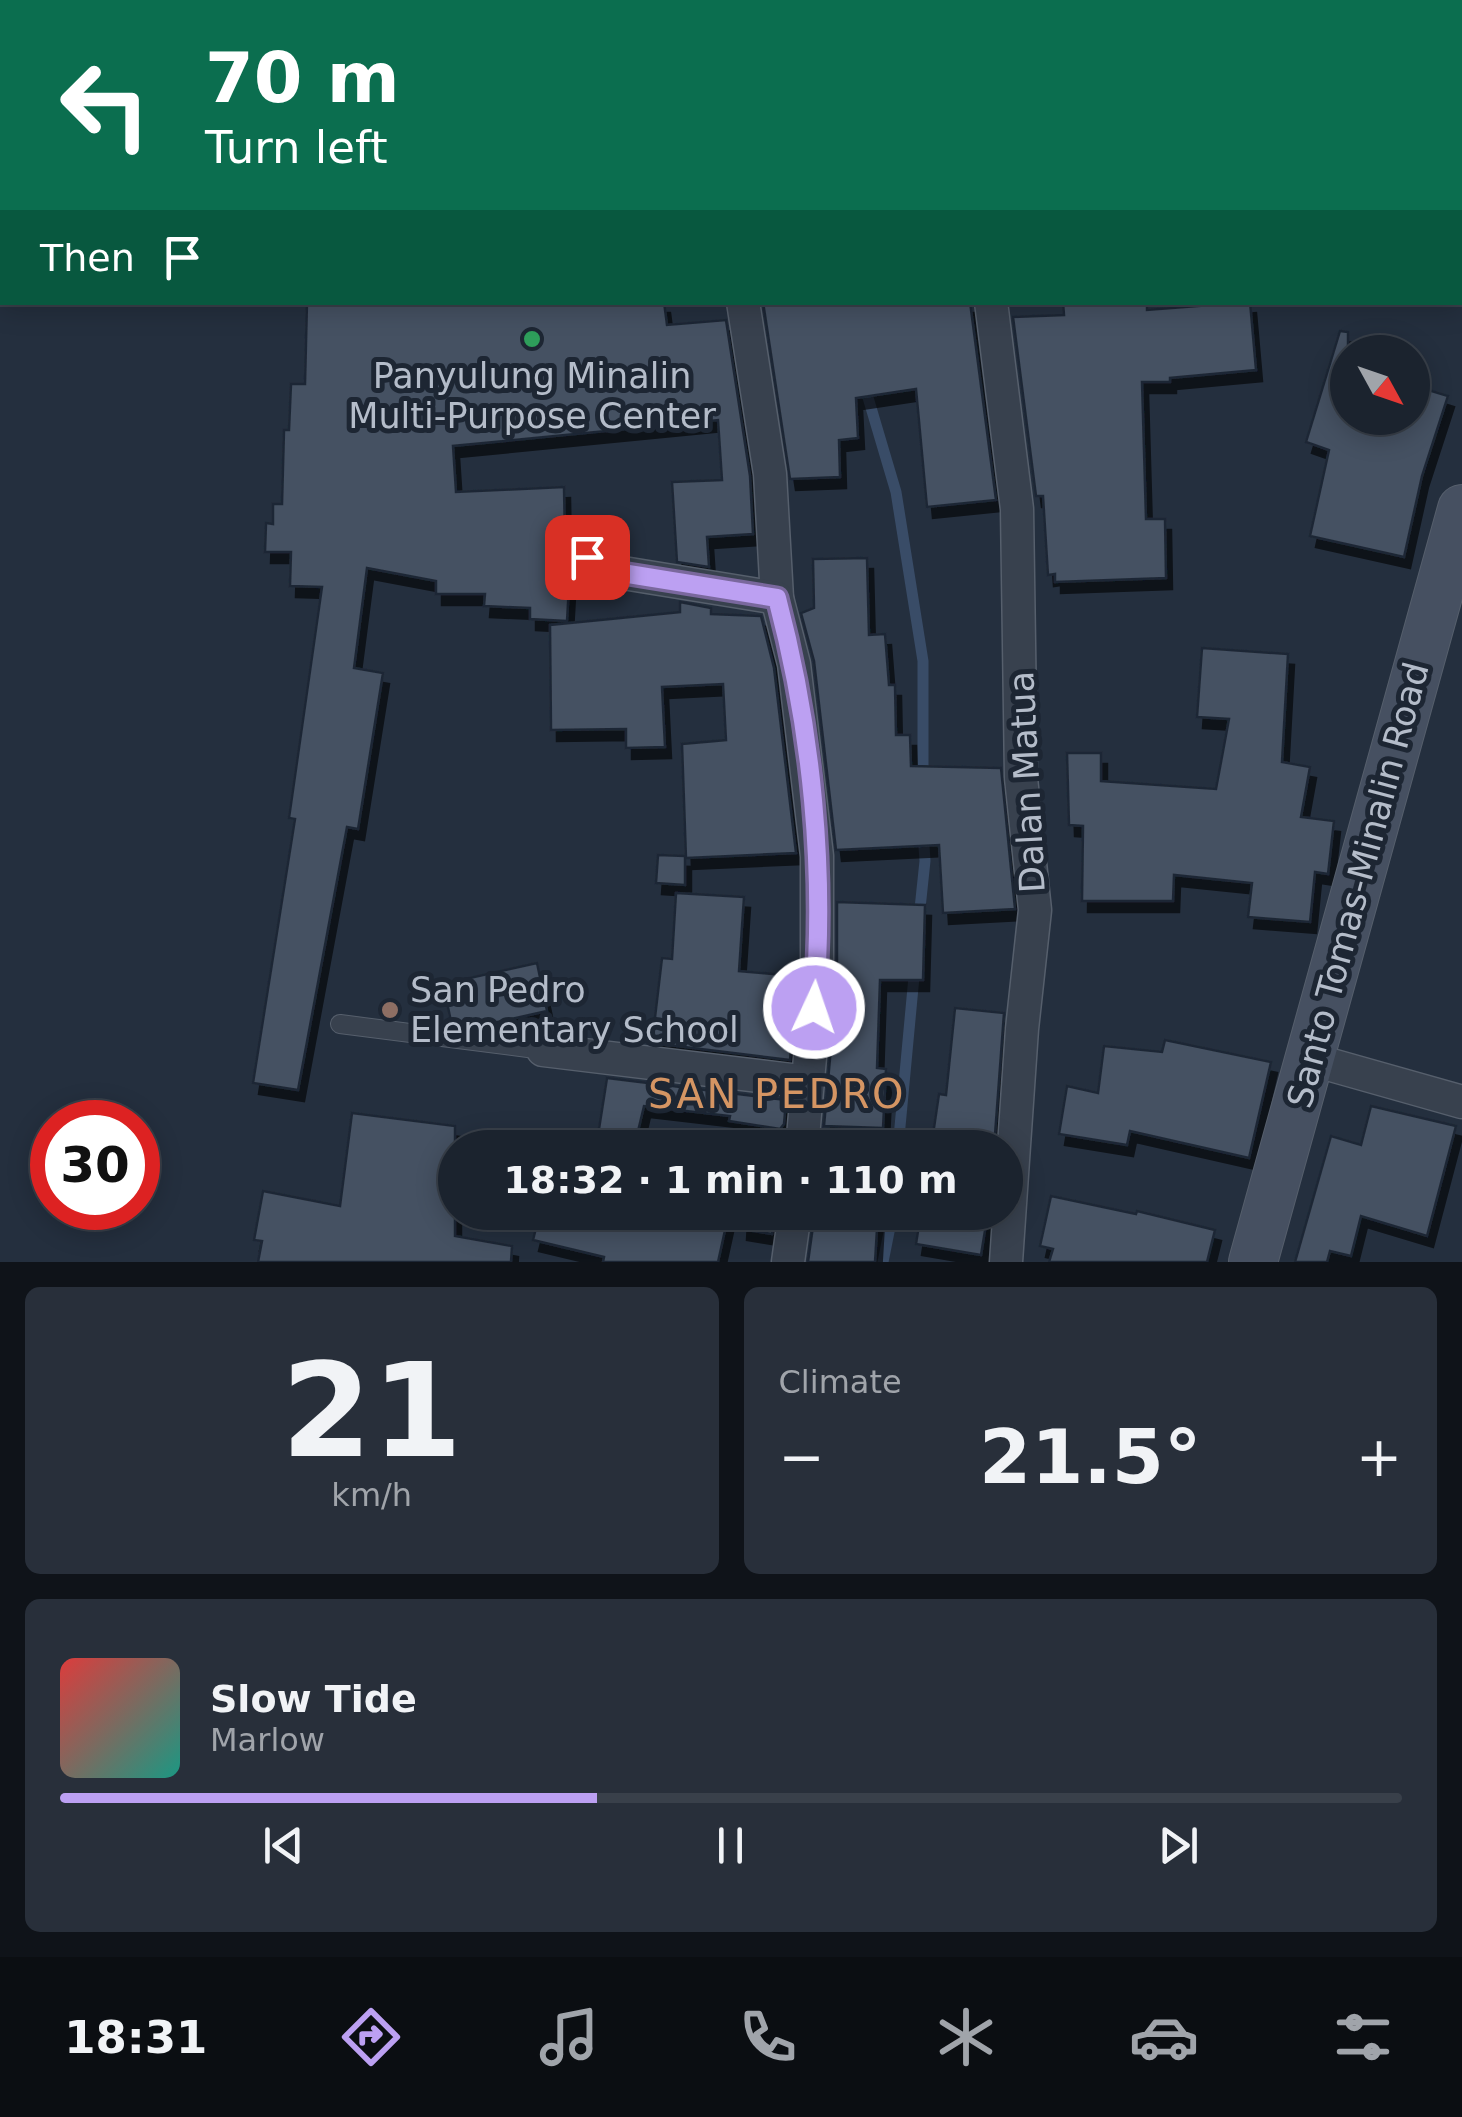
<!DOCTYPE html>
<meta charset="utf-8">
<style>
:root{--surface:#1b232e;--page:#282f3a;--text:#f1f3f6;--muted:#a0a4aa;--line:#39404a;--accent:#bca0f2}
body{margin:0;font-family:"DejaVu Sans",sans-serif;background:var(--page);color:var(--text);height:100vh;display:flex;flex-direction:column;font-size:38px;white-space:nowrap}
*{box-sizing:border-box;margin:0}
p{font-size:32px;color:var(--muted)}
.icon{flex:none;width:55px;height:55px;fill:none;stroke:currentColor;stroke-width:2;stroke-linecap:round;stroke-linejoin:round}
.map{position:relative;height:1262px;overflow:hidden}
.sheet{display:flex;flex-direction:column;gap:25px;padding:25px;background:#0f1319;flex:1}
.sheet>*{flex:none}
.guide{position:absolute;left:0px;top:0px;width:1462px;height:305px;box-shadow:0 5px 25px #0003,0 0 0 2px var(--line);background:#0b6e4f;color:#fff;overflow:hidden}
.needle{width:65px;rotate:130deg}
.controls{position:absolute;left:1330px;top:335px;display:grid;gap:20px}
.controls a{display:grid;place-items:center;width:100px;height:100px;border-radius:50%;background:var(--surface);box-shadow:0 5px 25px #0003,0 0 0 2px var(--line);font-size:50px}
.speed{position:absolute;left:30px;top:1100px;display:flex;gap:20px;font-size:50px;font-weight:700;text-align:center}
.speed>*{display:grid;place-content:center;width:130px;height:130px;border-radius:50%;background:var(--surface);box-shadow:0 5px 25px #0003,0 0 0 2px var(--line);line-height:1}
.speed .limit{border:15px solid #d22;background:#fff;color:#111}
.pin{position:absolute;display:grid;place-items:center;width:85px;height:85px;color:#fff;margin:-42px;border-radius:20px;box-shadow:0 5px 15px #0006}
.me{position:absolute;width:110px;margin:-55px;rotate:3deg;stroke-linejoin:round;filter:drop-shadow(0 0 8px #0008)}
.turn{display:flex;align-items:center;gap:35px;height:210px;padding:0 40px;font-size:45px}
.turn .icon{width:130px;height:130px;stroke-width:2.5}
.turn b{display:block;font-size:70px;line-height:85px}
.then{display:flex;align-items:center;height:95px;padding:0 40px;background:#0003;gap:20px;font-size:38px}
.big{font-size:75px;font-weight:700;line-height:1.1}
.sheet .tile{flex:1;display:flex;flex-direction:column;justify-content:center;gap:15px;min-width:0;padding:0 35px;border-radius:15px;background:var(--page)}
.sheet .dial{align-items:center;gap:0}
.dial b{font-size:130px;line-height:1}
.song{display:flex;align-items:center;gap:30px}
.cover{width:120px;height:120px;border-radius:15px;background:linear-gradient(135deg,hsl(0 70% 55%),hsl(170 70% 35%))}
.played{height:10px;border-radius:5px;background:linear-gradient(90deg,var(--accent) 40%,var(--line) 40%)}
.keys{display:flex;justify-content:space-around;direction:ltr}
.heat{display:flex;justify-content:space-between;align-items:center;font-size:55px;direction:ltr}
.sheet .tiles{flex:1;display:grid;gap:25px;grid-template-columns:1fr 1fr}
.tile:last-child{grid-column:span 2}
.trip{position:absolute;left:438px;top:1130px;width:585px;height:100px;border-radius:50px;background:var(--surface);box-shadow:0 5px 25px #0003,0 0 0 2px var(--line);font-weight:700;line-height:100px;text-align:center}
.dock{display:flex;height:160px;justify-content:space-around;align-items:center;background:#0b0e12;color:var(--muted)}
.dock .icon{width:70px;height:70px}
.dock .on{color:var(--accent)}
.dock b{font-size:45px;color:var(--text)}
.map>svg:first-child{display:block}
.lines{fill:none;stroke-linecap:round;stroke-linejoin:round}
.stream{stroke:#394c67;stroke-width:11}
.building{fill:#455162;stroke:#1f2835;stroke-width:2.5;filter:url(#shadow)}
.lane-casing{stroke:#565f6c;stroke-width:20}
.street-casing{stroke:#565f6c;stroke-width:35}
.secondary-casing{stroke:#565f6c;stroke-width:50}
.lane{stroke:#38414e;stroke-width:18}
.street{stroke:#38414e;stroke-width:32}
.secondary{stroke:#465061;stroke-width:48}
.route-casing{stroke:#7a689d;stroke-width:25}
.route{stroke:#bca0f2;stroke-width:18}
.leisure-dot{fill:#2e9e5b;stroke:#1d2633;stroke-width:4}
.education-dot{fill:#8d6e63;stroke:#1d2633;stroke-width:4}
.labels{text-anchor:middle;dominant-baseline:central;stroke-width:10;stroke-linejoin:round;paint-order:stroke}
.poi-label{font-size:35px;fill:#b4bcc9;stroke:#1d2633}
.street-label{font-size:35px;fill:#b4bcc9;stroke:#1d2633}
.quarter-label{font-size:40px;letter-spacing:2.5px;fill:#d59563;stroke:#1d2633}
</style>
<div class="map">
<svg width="1462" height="1262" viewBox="0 0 1462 1262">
<defs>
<filter id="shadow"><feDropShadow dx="6" dy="11" stdDeviation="0" flood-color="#0009"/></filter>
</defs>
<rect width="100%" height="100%" fill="#242f3e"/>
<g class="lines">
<g class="stream">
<path d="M824,0V2"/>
<path d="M864,384L896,492L923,661V778"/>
<path d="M919,918L925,861L923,832"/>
<path d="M898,1148L915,966"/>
<path d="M883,1262L893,1212"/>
</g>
</g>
<g class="building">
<path d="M307,302H664L667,325L726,320L750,476L753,534L707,537L709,567L677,562L672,482L722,480L718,420L453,446L456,492L564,487L565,542L572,543L567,557L570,568L567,621L530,619V608L484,606L485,594H436V581L367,568L354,668L383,673L358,829L347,827L298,1090L253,1083L295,819L289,818L322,587L290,586L291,552H265L266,523L273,524V504H282L284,430H289L291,384H305Z"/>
<path d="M763,302H970L996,500L927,507L916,389L856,398L858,438L839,440L840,477L790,479Z"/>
<path d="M1063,302H1147V310L1250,302L1256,370L1170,378V382H1142L1146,519H1165L1166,578L1055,582V574L1048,575L1043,496H1036L1013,317L1064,315Z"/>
<path d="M1340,331L1348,332V418H1412V385L1448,396L1422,476L1404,557L1310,536L1329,450L1306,442Z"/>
<path d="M867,558L869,635L885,634L889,685H895L896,735H910L911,766L1001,768L1015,909L943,913L939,845L836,850L814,661L801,613L814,608L813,559Z"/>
<path d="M680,602L711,608V614L761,616L774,668L796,853L686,858L682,744L726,740L723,684L662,687L665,747L626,748V729L551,730L550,625L680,612Z"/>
<path d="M1202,648L1288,654L1282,762L1310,767L1301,817L1334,821L1328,874L1315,872L1310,922L1248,917L1252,883L1174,875L1173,901H1082L1083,826L1069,825L1067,753H1101V781L1216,789L1229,719L1197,717Z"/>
<path d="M658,855L685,856V885L656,883Z"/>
<path d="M676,893L744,897L739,971L797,976L790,1060L652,1043L662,958L672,959Z"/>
<path d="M837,902L925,905L923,980H880L877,1068L886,1069L883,1128L824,1126L837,980Z"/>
<path d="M537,963L547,1011L471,1028L452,1026L443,984Z"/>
<path d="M955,1008L1004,1013L994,1148H931L939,1094L946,1095Z"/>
<path d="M1165,1040L1271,1062L1249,1158L1130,1131L1127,1145L1059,1134L1067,1086L1098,1093L1104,1046L1162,1052Z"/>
<path d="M607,1078L786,1100L784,1124L780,1129L729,1121L730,1116L644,1106L634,1148H596Z"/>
<path d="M1371,1106L1456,1126L1427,1236L1361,1216L1351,1256L1330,1251L1327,1262H1295L1331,1136L1361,1145Z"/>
<path d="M352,1113L455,1126V1236L512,1246L511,1262H258L262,1241L254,1240L263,1191L340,1206Z"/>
<path d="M1051,1196L1136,1214L1137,1211L1215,1230L1207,1262H1049L1053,1249L1040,1246Z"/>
<path d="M540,1212H610L680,1228L683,1212H729L718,1262H603L604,1257L533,1240Z"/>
<path d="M742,1212H775L772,1234L741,1229Z"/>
<path d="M815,1212H878L875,1262H808Z"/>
<path d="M921,1212H988L981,1255L916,1244Z"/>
</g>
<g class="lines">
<g class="lane-casing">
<path id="lane" d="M340,1024L543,1050"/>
</g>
<g class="street-casing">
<g id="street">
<path d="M964,0V2"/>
<path d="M707,2V0"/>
<path d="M743,302L770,474L777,598L794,664L817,856V978L802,1148"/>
<path d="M991,302L1017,509L1021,778L1035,910L1022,1029L1006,1262"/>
<path d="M587,557L617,572L777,598"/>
<path d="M543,1050L808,1082"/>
<path d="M1310,1059L1462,1102"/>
<path d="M788,1262L795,1212"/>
</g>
</g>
<g class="secondary-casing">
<path id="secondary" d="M1253,1262L1462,509"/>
</g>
<use href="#lane" class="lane"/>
<use href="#street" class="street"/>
<use href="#secondary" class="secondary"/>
</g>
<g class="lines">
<g class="route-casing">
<path id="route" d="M587,557L616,572L777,598C812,730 826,872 814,1008"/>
</g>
<use href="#route" class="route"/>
</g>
<circle class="leisure-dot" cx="532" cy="339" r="10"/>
<circle class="education-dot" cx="390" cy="1010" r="10"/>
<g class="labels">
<g class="poi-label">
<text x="532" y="376">Panyulung Minalin<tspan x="532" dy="40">Multi-Purpose Center</tspan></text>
<text x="410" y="990" text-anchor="start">San Pedro<tspan x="410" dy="40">Elementary School</tspan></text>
</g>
<g class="street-label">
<text transform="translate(1027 782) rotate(-93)">Dalan Matua</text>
<text transform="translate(1358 885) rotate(-75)">Santo Tomas-Minalin Road</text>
</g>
<g class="quarter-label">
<text x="777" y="1094">SAN PEDRO</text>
</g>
</g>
</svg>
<div class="controls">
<a><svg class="needle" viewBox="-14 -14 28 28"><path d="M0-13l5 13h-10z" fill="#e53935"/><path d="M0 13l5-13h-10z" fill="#a0a4aa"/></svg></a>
</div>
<div class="speed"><div class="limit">30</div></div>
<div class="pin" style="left:587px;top:557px;background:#d93025"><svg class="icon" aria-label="arrive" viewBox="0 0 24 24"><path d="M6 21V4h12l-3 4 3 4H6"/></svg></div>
<svg class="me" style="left:814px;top:1008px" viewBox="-20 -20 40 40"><circle r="17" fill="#bca0f2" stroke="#fff" stroke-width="3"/><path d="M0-11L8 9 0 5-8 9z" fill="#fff"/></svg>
<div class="trip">18:32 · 1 min · 110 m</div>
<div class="guide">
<div class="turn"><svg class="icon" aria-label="left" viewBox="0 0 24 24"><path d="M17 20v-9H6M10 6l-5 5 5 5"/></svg><div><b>70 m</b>Turn left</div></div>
<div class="then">Then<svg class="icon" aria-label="arrive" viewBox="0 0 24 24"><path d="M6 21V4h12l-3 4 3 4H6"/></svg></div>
</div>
</div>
<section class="sheet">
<div class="tiles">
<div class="tile dial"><b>21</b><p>km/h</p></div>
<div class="tile"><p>Climate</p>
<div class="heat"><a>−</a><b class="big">21.5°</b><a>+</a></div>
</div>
<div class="tile">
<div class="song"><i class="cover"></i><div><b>Slow Tide</b><p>Marlow</p></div></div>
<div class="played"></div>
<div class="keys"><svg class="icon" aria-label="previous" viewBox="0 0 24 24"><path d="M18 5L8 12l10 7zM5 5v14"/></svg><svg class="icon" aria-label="pause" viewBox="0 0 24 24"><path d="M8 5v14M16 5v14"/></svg><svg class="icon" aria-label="next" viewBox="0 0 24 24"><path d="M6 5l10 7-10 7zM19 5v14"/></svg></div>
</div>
</div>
</section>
<nav class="dock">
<b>18:31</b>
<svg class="icon on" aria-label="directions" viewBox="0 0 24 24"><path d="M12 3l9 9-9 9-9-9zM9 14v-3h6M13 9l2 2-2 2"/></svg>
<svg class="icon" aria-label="music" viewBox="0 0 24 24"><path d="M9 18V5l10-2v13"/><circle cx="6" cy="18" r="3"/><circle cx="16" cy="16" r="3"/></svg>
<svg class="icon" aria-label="phone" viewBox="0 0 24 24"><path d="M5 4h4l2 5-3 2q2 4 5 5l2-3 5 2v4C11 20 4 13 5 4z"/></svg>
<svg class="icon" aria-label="climate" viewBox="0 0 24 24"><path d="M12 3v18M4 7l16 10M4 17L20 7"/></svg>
<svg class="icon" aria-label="car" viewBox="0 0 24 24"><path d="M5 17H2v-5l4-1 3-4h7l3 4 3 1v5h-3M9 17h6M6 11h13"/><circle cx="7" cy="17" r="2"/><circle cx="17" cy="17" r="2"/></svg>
<svg class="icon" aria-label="filters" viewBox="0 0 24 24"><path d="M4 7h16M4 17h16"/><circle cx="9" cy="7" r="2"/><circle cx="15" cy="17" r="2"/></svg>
</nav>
